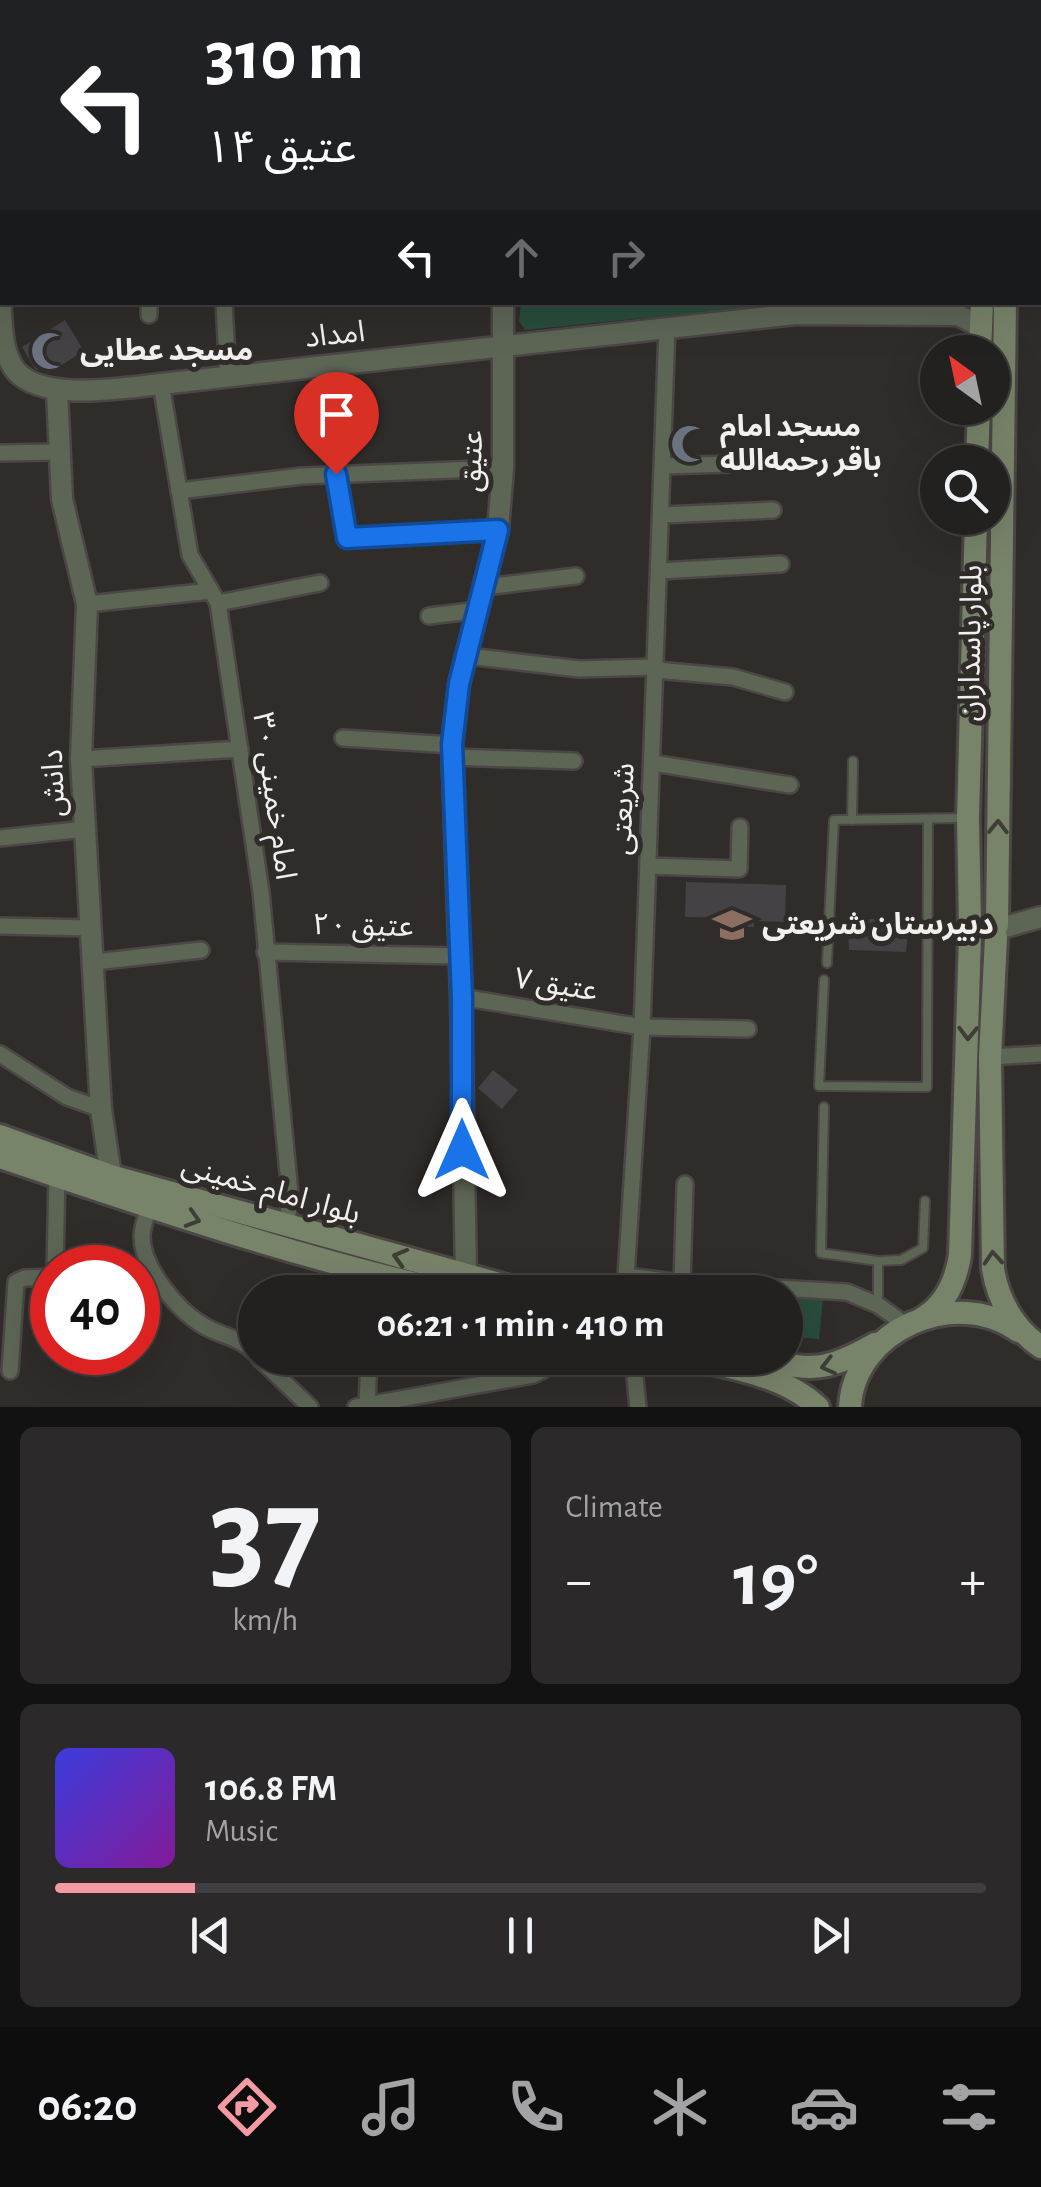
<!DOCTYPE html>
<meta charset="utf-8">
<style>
:root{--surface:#232120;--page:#2b2929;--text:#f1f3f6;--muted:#a3a3a5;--line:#403e3e;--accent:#f49aa2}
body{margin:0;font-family:"Alegreya Sans","Noto Sans Arabic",sans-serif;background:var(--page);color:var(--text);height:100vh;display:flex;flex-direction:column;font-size:38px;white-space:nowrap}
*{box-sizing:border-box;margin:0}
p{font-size:32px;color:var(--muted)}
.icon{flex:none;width:55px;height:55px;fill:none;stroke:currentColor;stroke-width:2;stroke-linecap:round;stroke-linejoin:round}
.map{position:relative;height:1407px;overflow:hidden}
.sheet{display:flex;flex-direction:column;gap:20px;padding:20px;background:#131212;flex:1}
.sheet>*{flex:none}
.guide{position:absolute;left:0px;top:0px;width:1042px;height:305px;box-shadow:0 10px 40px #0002,0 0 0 2px var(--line);background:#202124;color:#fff;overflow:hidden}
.needle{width:65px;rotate:327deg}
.controls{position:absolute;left:920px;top:335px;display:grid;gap:20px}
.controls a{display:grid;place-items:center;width:90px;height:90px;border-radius:50%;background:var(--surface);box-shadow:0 10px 40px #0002,0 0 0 2px var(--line);font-size:50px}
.speed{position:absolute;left:30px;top:1245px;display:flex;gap:20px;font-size:50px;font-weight:700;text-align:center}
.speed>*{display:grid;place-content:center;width:130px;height:130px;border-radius:50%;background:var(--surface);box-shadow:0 10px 40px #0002,0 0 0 2px var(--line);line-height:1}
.speed .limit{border:15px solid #d22;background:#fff;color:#111}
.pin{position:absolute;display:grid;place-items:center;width:85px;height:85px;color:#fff;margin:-102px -42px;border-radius:50% 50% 50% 0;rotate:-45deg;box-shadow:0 0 10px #0007}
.pin .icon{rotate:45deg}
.me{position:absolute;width:110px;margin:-55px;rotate:0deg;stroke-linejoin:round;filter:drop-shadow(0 0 8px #0008)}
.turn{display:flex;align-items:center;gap:35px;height:210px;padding:0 40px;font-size:45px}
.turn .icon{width:130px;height:130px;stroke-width:2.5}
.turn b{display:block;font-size:70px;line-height:85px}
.lanes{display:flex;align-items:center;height:95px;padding:0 40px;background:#0003;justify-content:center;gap:50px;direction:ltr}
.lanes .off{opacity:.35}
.big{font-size:75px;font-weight:700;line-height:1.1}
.sheet .card{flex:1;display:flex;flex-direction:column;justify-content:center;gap:15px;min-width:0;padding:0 35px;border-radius:15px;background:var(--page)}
.sheet .dial{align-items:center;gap:0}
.dial b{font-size:130px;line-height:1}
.song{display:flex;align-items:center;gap:30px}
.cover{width:120px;height:120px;border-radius:15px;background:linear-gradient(135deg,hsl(240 70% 55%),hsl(290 70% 35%))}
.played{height:10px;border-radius:5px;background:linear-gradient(90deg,var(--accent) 15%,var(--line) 15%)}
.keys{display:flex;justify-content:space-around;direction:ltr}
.heat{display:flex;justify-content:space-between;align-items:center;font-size:55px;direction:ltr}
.sheet .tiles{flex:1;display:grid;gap:20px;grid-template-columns:1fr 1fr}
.card:last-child{grid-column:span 2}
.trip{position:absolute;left:238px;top:1275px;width:565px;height:100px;border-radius:50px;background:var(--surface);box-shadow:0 10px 40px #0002,0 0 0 2px var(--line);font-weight:700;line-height:100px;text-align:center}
.menu{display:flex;height:160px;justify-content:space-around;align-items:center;background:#0e0d0d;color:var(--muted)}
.menu .icon{width:70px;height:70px}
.menu .current{color:var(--accent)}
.menu b{font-size:45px;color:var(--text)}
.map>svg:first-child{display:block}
.green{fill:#294c3c}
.building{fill:#454245}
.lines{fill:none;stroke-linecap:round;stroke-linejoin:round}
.service-casing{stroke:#4a4745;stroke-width:12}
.minor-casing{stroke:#4a4745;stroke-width:20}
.tertiary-casing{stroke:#4a4745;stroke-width:25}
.secondary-casing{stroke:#4a4745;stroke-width:28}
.service{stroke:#5d6555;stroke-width:8}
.minor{stroke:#5d6555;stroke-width:15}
.tertiary{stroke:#5d6555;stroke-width:20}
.secondary{stroke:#78846a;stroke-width:22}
.oneway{stroke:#3e3e37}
.route-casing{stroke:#114b97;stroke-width:25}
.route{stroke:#1a73e8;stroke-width:18}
.labels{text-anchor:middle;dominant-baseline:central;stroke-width:10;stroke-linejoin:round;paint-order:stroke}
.street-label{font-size:30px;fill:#f2f0ee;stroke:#2f2c2a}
.poi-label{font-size:30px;font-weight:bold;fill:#f2f0ee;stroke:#2f2c2a;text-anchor:start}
</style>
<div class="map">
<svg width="1041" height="1407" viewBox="0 0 1041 1407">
<rect width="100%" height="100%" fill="#2f2c2a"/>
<g class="green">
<path d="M521,303V302L765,303V306L525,330L519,321Z"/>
<path d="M785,1294L823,1298L819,1339L785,1336Z"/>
</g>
<g class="building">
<path d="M65,320L84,351L49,373L35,369L22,347Z"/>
<path d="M686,882L786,885L785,922L754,921V927H738L739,918L685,917Z"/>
<path d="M847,919H909L906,952L849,950Z"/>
<path d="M493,1070L518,1090L502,1109L478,1088Z"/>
</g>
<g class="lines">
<g class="service-casing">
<g id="service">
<path d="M663,0L664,2"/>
<path d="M759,0L761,2"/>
<path d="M1040,121H1041"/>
<path d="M1040,225L1041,224"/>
<path d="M852,820L853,761"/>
<path d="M827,963L834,820L963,818"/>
<path d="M824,980L819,1086L927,1087L928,819"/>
<path d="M824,1107L821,1253L878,1261V1305"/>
<path d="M878,1261L901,1260L923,1248L925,1201"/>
</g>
</g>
<g class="minor-casing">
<g id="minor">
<path d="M144,0L145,2"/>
<path d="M212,0V2"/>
<path d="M0,9H2"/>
<path d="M0,111H2"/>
<path d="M0,210L2,209"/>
<path d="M1040,260H1041"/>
<path d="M149,302V315"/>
<path d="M224,302L228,377"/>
<path d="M161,384L190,555L218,603L261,892L290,1194L287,1225"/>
<path d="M0,453L58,452"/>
<path d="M663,466L765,463"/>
<path d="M336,475L347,538L498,530"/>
<path d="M179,491L302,476L503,468"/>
<path d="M662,515L773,510"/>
<path d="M660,571L781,564"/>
<path d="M485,587L576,576"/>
<path d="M218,603L320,583"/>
<path d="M87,604L211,591"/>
<path d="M429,616L479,610"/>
<path d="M468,656L579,669L657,667"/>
<path d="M656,670L733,677L785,692"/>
<path d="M343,738L452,745"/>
<path d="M453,757L574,761"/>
<path d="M81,759L240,749"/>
<path d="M653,763L790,785"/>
<path d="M0,838L85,829"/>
<path d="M649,866L739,869L740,827"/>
<path d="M0,926L92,928"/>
<path d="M265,952L460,956"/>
<path d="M95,962L201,950"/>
<path d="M461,997L642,1027L748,1029"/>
<path d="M0,1054L67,1097L101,1109"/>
<path d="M990,1057L1041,1054"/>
<path d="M149,1206C147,1215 142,1227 142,1236C142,1269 180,1314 208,1328C225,1337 241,1338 255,1353"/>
<path d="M55,1268L57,1176"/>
<path d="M627,1276L682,1283L847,1292L878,1305L906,1325"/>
<path d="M682,1283L685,1184"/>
<path d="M625,1292L642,1027L667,328"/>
<path d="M259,1358L310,1407"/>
<path d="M633,1358L638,1407"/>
<path d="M10,1371L16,1282L25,1278L52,1277"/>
<path d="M367,1406L369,1358"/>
<path d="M356,1407L533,1375L543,1370L546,1358"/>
</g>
</g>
<g class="tertiary-casing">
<g id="tertiary">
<path d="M511,2V0"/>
<path d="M0,294C2,318 0,352 16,371C43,402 123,388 161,384L796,314L958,315L981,327"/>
<path d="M57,390L62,499L87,604L81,759L101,1109L111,1176"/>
<path d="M998,929L1041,917"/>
<path d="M466,1276L461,997L452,745L459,684L498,530L503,468V302"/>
</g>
</g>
<g class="secondary-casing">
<g id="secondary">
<path d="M985,2V0"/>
<path d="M1012,2V0"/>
<path d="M980,352L982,302"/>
<path d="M977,462L979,408"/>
<path d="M997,925L1005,302"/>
<path d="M970,926L968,818L976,518"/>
<path d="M996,938L990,1057L993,1269C998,1300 1014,1329 1041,1347"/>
<path d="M0,1136L111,1176L528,1292"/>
<path d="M0,1157C148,1207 299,1258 451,1292"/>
<path d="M923,1318C946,1304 956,1281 960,1255L970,936"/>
<path d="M692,1358C736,1369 785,1376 818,1407"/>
<path d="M759,1358C811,1372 828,1371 875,1344"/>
<path d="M850,1407C854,1329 957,1286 1018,1331"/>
</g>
</g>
<use href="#service" class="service"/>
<use href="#minor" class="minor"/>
<use href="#tertiary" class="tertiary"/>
<use href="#secondary" class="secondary"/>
</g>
<defs><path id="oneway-chevron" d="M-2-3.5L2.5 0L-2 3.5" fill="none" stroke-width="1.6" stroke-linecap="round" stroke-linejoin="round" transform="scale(2.5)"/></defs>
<g class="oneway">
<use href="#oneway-chevron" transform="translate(998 827) rotate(-89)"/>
<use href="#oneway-chevron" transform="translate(968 1033) rotate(91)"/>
<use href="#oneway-chevron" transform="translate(193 1219) rotate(17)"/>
<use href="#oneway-chevron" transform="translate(400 1257) rotate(-164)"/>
<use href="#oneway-chevron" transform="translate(993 1258) rotate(-94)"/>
<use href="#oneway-chevron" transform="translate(828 1366) rotate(166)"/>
</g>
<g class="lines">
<g class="route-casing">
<path id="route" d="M336,474L347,538L498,530L459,684L452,744L462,997V1150"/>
</g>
<use href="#route" class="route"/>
</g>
<defs>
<g id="mosque-bare" transform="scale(3)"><path d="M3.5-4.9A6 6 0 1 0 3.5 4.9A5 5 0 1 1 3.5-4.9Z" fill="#6b7280" stroke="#2f2c2a" stroke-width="2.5" paint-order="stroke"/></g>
<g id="school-bare" transform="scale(3)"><path d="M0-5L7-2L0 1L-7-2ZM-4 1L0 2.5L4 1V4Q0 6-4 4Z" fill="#8d6e63" stroke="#2f2c2a" stroke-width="2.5" paint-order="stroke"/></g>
</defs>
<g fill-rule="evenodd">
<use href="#mosque-bare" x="50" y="351"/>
<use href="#mosque-bare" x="690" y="444"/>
<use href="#school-bare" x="732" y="925"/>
</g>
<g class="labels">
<g class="street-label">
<text transform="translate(335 335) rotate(-6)">امداد</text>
<text transform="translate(472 461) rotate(-88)">عتیق</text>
<text transform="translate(971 643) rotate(-89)">بلوار پاسداران</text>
<text transform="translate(54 783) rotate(-92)">دانش</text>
<text transform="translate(274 796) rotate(82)">امام خمینی ۳۰</text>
<text transform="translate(623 809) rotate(-88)">شریعتی</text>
<text transform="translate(363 926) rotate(1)">عتیق ۲۰</text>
<text transform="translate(556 985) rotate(9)">عتیق ۷</text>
<text transform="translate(271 1190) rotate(16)">بلوار امام خمینی</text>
</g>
<g class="poi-label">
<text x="80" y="351">مسجد عطایی</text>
<text x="720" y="427">مسجد امام<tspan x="720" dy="34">باقر رحمه‌الله</tspan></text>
<text x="762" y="925">دبیرستان شریعتی</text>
</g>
</g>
</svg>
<div class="controls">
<a><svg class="needle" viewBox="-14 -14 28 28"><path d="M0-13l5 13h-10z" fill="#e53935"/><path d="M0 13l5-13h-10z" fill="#a3a3a5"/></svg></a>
<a><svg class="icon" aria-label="search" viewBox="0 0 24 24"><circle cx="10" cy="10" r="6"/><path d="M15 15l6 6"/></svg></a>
</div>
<div class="speed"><div class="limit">40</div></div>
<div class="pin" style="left:336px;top:474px;background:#d93025"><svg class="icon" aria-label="arrive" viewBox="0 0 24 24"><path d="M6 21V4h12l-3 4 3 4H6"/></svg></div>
<svg class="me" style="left:462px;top:1150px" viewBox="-20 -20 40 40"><path d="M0-17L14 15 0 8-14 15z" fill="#1a73e8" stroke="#fff" stroke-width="4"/></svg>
<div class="trip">06:21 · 1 min · 410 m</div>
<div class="guide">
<div class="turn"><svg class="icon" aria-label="left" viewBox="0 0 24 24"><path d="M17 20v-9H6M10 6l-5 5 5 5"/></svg><div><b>310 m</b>عتیق ۱۴</div></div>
<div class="lanes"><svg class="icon" aria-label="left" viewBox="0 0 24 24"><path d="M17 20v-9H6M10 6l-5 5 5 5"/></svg><svg class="icon off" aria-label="ahead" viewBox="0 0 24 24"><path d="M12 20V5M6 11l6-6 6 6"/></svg><svg class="icon off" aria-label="right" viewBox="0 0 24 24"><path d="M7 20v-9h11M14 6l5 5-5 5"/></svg></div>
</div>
</div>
<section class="sheet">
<div class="tiles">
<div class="card dial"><b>37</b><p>km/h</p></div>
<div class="card"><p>Climate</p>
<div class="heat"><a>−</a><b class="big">19°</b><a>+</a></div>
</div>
<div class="card">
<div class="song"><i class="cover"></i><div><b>106.8 FM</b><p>Music</p></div></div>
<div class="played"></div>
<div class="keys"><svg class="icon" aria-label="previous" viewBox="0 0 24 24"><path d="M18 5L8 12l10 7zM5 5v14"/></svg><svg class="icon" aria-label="pause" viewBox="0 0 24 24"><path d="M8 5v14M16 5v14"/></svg><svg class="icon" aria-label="next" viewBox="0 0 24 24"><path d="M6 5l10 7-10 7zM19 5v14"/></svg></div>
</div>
</div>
</section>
<nav class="menu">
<b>06:20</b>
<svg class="icon current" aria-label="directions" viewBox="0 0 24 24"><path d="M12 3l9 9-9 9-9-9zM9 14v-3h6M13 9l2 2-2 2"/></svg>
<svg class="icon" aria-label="music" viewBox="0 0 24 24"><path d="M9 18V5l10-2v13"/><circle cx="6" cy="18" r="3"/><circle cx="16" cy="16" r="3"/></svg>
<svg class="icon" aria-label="phone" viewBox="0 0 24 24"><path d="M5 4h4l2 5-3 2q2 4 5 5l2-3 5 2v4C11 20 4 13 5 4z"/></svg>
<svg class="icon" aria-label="climate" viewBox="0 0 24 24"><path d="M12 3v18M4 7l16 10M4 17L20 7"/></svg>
<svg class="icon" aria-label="car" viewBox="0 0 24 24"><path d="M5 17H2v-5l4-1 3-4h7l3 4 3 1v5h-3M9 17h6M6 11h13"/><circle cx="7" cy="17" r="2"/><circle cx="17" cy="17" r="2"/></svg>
<svg class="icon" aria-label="filters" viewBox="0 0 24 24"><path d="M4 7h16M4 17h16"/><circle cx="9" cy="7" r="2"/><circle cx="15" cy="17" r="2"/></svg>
</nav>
